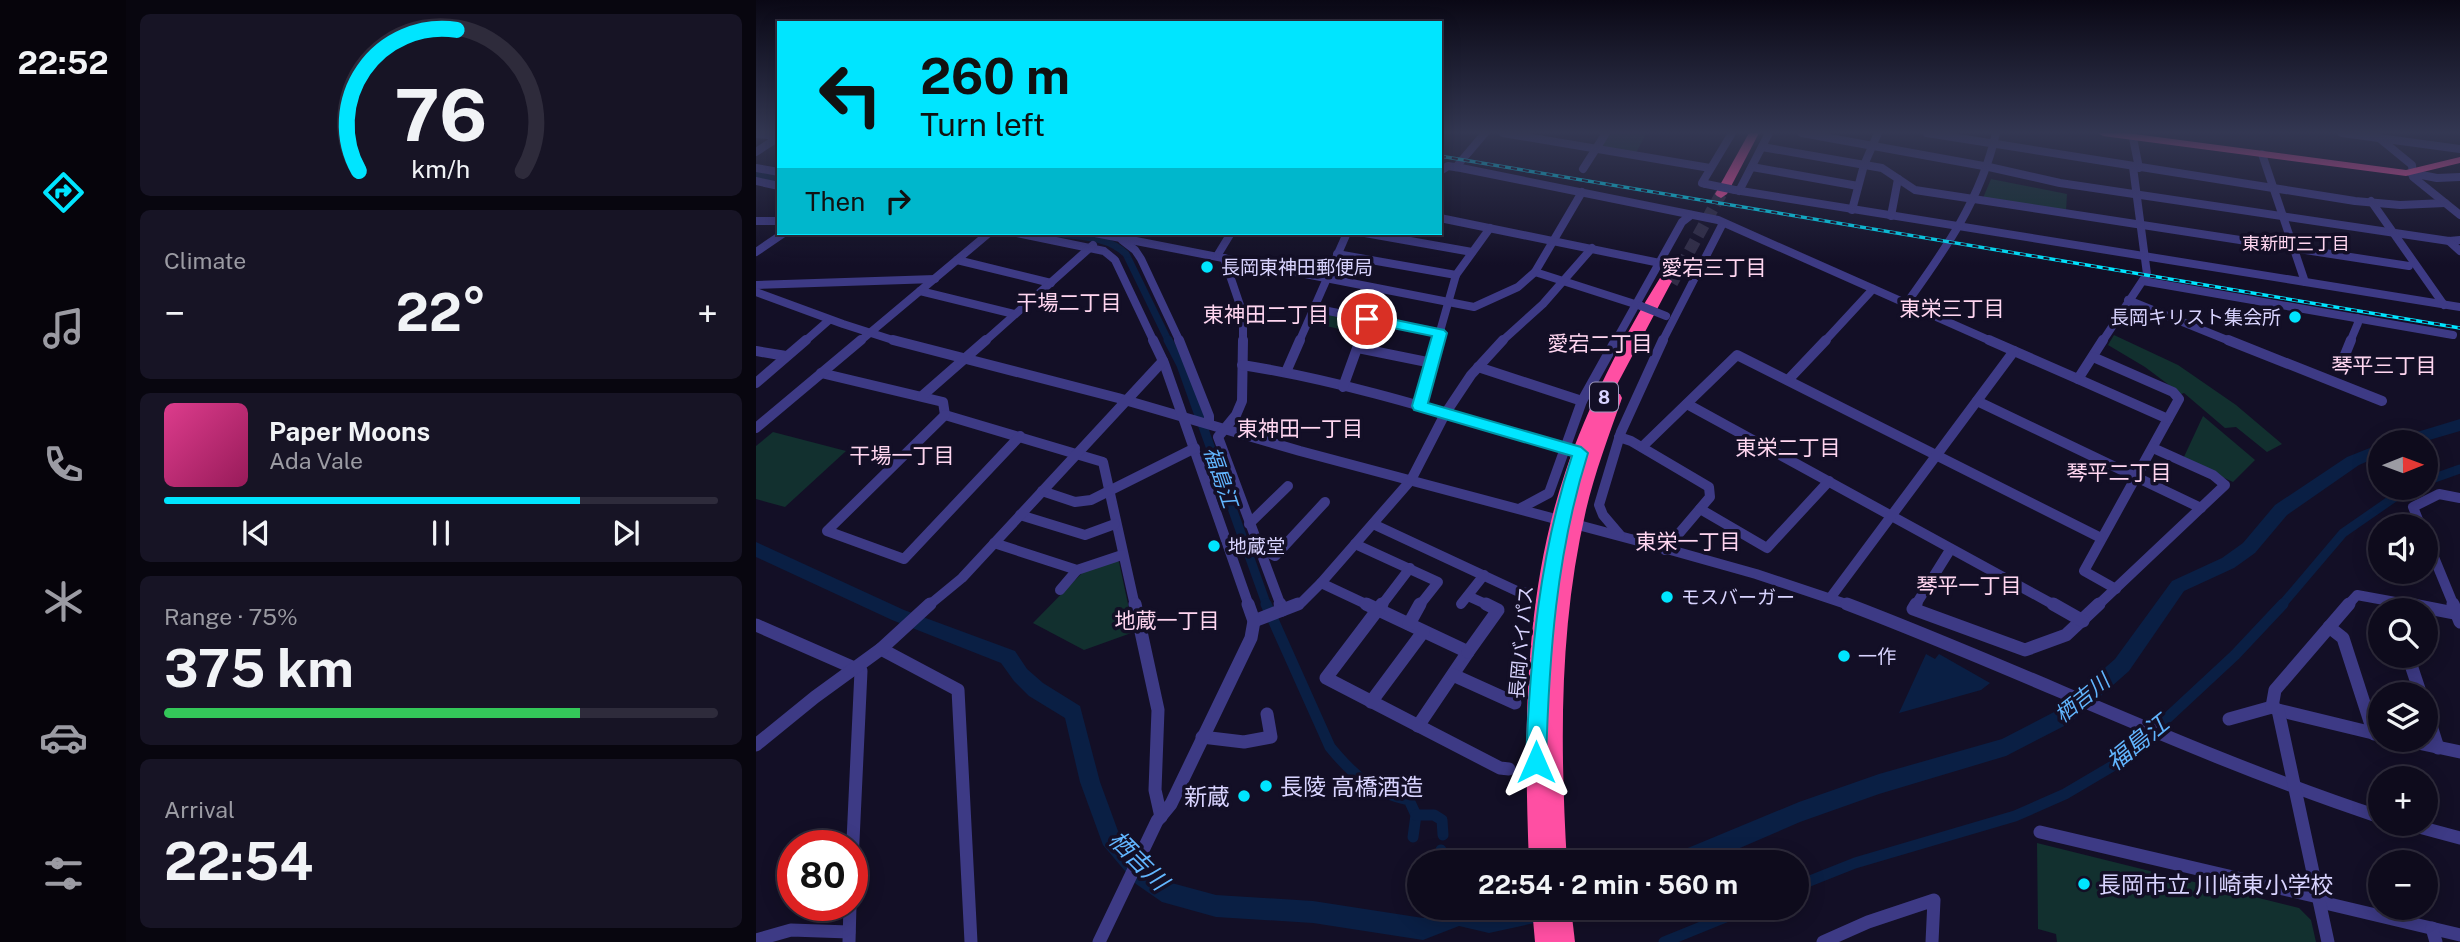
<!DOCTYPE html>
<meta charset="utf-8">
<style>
:root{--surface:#0e0b1c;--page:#171425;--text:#f1f3f6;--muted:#9b9ba3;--line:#2e2b3b;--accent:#00e5ff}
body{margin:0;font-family:"Public Sans","Noto Sans JP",sans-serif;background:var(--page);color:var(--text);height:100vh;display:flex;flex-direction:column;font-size:26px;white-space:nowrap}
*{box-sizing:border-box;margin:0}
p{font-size:23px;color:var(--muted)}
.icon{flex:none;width:38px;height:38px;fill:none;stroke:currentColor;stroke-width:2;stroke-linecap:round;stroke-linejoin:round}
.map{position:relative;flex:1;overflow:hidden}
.side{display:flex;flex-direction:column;gap:14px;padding:14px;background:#08060f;width:630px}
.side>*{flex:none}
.hud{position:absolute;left:21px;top:21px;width:665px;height:214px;border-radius:0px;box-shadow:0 4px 18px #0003,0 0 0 2px var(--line);background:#00e5ff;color:#111;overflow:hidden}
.needle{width:46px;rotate:89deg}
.controls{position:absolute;left:1612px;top:430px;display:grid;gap:14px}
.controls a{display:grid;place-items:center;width:70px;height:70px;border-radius:50%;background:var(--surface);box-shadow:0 4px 18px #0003,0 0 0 2px var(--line);font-size:35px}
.speed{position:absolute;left:21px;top:830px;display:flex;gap:14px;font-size:35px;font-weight:700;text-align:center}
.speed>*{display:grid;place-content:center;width:91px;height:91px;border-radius:50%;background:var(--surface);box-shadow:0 4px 18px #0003,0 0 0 2px var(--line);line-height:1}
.speed .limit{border:10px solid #d22;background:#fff;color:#111}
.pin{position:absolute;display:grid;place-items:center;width:60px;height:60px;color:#fff;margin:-30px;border:4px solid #fff;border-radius:50%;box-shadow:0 2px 7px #0007}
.me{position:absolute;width:77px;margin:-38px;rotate:0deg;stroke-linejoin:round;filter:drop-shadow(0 0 5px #0008)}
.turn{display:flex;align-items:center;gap:24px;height:147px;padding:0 28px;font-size:32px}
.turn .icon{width:91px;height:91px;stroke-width:2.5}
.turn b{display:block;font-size:49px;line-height:60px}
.then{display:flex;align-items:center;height:66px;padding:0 28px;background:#0003;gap:14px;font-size:26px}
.big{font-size:52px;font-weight:700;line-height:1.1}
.side .widget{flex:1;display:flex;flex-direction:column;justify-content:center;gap:10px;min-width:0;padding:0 24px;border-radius:10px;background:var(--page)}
.side .dial{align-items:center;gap:0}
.dial svg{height:182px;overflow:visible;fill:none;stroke:var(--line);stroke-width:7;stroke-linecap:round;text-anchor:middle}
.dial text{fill:var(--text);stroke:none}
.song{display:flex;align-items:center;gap:21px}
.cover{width:84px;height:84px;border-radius:10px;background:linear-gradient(135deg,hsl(330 70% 55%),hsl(330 70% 35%))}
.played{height:7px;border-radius:4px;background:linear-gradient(90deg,var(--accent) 75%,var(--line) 75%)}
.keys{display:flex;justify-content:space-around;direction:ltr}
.heat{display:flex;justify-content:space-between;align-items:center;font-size:38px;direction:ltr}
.charge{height:10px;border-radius:5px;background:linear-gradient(90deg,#34c759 75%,var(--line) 0)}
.trip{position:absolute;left:651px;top:850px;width:402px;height:70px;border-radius:35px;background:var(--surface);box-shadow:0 4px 18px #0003,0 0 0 2px var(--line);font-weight:700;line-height:70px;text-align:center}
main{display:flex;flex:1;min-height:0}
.dock{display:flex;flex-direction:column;width:126px;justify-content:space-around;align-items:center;background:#06040b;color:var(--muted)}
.dock .icon{width:49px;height:49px}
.dock .active{color:var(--accent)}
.dock b{font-size:32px;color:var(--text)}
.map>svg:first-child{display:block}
.green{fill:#12302f}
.water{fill:#0a1f44}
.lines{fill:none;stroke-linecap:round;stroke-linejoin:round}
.canal-far2{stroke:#0a1f44;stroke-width:7}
.canal-far1{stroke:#0a1f44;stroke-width:9}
.canal{stroke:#0a1f44;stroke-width:11}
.river{fill:#0a1f44;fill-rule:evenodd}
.highway-tunnel{stroke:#312d47;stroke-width:12;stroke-dasharray:12 6;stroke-linecap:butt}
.minor-far2{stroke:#3d3a85;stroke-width:8}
.minor-far1{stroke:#3d3a85;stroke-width:10}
.minor{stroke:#3d3a85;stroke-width:13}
.highway{fill:#ff4fa3;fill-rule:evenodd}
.rail-casing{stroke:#00e5ff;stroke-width:3.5}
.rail{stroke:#130f26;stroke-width:2;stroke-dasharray:6;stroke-linecap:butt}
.minor-bridge{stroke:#3d3a85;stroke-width:8}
.route{fill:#00e5ff;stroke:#0095a6;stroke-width:2}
.poi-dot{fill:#00e5ff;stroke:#130f26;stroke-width:2.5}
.labels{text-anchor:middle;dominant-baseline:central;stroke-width:7;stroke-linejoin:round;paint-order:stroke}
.far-neighbourhood-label{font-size:18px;fill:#ffd6f0;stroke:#130f26}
.shield{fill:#130f26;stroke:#9e99be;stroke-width:2}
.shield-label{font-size:18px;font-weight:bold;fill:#d9d4ff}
.poi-label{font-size:19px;fill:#d9d4ff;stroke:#130f26;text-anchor:start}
.street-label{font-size:19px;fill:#d9d4ff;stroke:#130f26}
.neighbourhood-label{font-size:21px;fill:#ffd6f0;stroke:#130f26}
.water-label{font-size:21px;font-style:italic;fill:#62b6ff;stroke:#130f26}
.near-poi-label{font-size:23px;fill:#d9d4ff;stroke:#130f26;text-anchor:start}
.near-water-label{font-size:24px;font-style:italic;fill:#62b6ff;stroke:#130f26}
</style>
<main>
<nav class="dock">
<b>22:52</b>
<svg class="icon active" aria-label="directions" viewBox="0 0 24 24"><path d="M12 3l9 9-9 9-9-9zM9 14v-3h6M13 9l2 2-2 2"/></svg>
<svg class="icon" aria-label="music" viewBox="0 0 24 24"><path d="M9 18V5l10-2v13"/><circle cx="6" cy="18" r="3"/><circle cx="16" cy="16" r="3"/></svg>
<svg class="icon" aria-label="phone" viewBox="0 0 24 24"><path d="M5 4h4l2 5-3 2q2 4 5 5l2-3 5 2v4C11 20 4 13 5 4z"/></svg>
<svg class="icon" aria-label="climate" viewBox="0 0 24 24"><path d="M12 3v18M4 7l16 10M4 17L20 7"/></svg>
<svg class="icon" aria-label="car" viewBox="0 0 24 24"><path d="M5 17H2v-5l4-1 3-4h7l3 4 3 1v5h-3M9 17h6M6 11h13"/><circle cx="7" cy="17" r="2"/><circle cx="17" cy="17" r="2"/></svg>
<svg class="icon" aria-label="filters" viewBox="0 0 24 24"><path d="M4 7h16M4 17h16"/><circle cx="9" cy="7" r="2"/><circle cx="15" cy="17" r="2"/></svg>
</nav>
<section class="side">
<div class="widget dial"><svg viewBox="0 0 100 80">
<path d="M14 69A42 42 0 1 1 86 69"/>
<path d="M14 69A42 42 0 0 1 57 7" stroke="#00e5ff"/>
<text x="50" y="56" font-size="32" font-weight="700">76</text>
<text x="50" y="72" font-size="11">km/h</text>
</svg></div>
<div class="widget"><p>Climate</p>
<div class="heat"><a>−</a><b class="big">22°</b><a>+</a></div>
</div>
<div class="widget">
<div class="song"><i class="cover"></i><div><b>Paper Moons</b><p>Ada Vale</p></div></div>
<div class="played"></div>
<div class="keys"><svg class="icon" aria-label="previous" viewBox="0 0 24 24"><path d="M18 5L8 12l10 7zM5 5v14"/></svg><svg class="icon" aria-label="pause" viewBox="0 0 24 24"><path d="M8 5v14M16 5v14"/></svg><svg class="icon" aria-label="next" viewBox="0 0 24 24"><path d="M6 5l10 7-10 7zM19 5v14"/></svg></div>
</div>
<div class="widget"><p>Range · 75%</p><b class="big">375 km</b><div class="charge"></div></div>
<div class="widget"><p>Arrival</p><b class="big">22:54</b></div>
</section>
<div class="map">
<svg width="1704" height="942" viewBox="0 0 1704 942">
<rect width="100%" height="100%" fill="#130f26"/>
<g class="green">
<path d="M854,133L890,134L880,153L846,146Z"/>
<path d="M1235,179L1311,194L1310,211L1227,198Z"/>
<path d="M561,312L606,321L601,333L557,323Z"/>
<path d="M1358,335L1422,365L1480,405L1526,444L1511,452L1480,427L1469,428L1428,393L1425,394L1389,367L1352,345Z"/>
<path d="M1447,416L1499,460L1477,482L1427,459Z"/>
<path d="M17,432L90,451L29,507L0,499V446Z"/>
<path d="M359,560L363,562L378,632L328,650L277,623L327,572Z"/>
<path d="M1281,843L1543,908L1555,920L1560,942H1301L1300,934L1282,929Z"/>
</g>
<path class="water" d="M1170,654L1179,659L1183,654L1234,683L1225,690L1143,713Z"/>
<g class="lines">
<g class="canal-far2">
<path d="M0,175L23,179"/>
<path d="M296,233C321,237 351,235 370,254L413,342"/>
</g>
<g class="canal-far1">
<path d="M412,340L425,365L511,606"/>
<path d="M1670,481L1704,469"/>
<path d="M1525,606L1587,533L1652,488"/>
</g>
<g class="canal">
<path d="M510,604L574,747C597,775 617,793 653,800L660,815L657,837"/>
<path d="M660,815H678L686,820L687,835"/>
<path d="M684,863L685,850"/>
<path d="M1041,886L1099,863L1259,816L1309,794L1365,761L1479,655L1527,604"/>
<path d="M706,908L709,913"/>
<path d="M908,942L992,908"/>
</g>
<g class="river">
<path d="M1704,419V431L1663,443H1635L1638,439Z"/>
<path d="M1624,444V456L1603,465L1531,515L1499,553L1478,568L1428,591L1373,671L1314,723L1250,756L1123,794L1044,822L949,863H912L915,855L1043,802L1123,774L1246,739L1300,711L1359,659L1416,581L1466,558L1487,543L1519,505L1591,457Z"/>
<path d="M0,542L148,610L259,651L271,669L287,683L324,706L344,782L362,831L396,868L412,882L460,895L557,901L667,918L692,908L733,911L746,908H809L806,917L733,933L703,926L667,940L557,923L460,917L406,902L380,884L347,845L324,782L309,718L273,696L258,681L245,663L136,620L0,557Z"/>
</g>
<path class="highway-tunnel" d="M916,283L965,194"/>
<g class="minor-far2">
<path d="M747,133L954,168"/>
<path d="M1046,133L1233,167L1304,183L1693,241L1704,240"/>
<path d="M1171,133L1599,201L1644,205L1689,203"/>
<path d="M1376,133L1383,168"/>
<path d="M1586,133L1704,149"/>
<path d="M1617,133L1656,165L1657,177L1704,215"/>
<path d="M0,134L23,136"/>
<path d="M1006,147L1126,168L1159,190L1653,266"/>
<path d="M0,152L23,137"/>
<path d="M1506,154L1549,282"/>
<path d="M700,167L729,133"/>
<path d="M996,167L1102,186"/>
<path d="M0,168L23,172"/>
<path d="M827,169L850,133"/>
<path d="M684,171L692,166L705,168L962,220L1237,342"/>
<path d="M1655,173L1681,178L1704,177"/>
<path d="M0,181L23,186"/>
<path d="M950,184L946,183L976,133"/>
<path d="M979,190L1704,307"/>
<path d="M983,191L1013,133"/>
<path d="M826,192L779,272L885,306"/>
<path d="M1615,201L1688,305"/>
<path d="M1096,210L1108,165L1122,133"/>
<path d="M1135,216L1142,179"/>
<path d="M684,218L943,271"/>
<path d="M0,221H23"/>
<path d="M261,233L348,251L359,260L398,342"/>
<path d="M339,233L718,307L762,287L779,272"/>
<path d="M609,233L716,252"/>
<path d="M366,240L379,250L385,259L424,342"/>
<path d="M1693,241L1704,251"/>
<path d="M0,252L28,233"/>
<path d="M581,254L700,275"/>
<path d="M461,256L475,233"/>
<path d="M468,258L487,314V342"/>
<path d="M201,260L295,283"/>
<path d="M1387,281L1697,335"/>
<path d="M0,285L179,279"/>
<path d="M164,291L258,314"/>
<path d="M0,292L87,324L143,342"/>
<path d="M1372,300L1476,342"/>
<path d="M1150,304C1189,250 1225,199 1240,133"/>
<path d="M557,308L683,333"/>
<path d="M48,342L72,321"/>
<path d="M103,342L233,233"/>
<path d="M228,342L337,245"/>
<path d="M543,342L591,233"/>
<path d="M603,342L611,319"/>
<path d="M681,342L700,275L734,228"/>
<path d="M745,342L787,304L836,248"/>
<path d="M859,342L926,222L935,215"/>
<path d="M906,342L967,223"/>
<path d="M1068,342L1117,289"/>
<path d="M1346,342L1391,274L1377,167"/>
<path d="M1594,342L1602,323L1601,318"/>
</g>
<g class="minor-far1">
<path d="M137,340L362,398L544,451L886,542L1000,574L1096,606"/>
<path d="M397,340L408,363L493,606"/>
<path d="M423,340L453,416V424"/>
<path d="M487,340L486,401L480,415L462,437L525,606"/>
<path d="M1233,340L1322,379L1347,340"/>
<path d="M1472,340L1626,401"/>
<path d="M602,348L676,363"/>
<path d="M0,351L30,356"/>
<path d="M1337,357L1417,392L1423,399L1328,571L1360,589"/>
<path d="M486,365C601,383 713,421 825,453"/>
<path d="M722,367L826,401"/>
<path d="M1584,367L1595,340"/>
<path d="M530,372L544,340"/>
<path d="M65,373L187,402L189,415"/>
<path d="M1322,379L1412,419"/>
<path d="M1032,380L1070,340"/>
<path d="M0,383L50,340"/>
<path d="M587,387L604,340"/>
<path d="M166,396L230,340"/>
<path d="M1221,401L1445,508"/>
<path d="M931,404L1300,606"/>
<path d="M663,406L682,340"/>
<path d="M189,415L347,462L379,606"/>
<path d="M189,415L71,531L148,559L264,436"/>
<path d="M0,428L105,340"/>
<path d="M863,437L875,441L953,487L954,497L909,550"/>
<path d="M886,447L981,355L1345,538"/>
<path d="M286,491L319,502L335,500L439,448"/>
<path d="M765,508L793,493L826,401L860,340"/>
<path d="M944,509L1011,548L1073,481"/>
<path d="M264,515L329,535L359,524"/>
<path d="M493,524L532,486"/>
<path d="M617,524L763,592L771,593"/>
<path d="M1665,527L1657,507L1683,494L1704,498"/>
<path d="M864,535L847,515L843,505L865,432L907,340"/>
<path d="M1670,538L1698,606"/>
<path d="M238,543L321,570L366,555"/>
<path d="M599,544L682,582L663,606"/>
<path d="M504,553L509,551L519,556L569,502"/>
<path d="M565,583L614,606"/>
<path d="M304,590L321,570"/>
<path d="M712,596L734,606"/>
<path d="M1075,597L1258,351"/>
<path d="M705,604L728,575"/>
<path d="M172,606L206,578L407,361"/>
<path d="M537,606L545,603L565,583L655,480L689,414L715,375L747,340"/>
<path d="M625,606L654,568"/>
<path d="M1159,606L1194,550"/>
<path d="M1341,606L1469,485L1457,475L1397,448"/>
<path d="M1591,606L1601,595L1661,606"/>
</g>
<g class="minor">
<path d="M379,604L402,710L399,790L405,817"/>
<path d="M524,604L526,610"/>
<path d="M610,604L712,652L662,726"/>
<path d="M626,604L570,678L744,768L753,769"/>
<path d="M1091,604C1270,672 1442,757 1624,817"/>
<path d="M1160,604L1157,609L1269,650L1310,635L1343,604"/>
<path d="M1297,604L1327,621"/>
<path d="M1652,604L1704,614"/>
<path d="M1697,604L1704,622"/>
<path d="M498,621L542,604"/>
<path d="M653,624L664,604"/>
<path d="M0,625L105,671L96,862"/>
<path d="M1573,627L1587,638L1618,734"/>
<path d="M125,649L202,690L215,942"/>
<path d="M712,652L742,610L730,604"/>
<path d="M1652,656L1665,695"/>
<path d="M697,675L759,703"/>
<path d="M615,702L667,632"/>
<path d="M1522,710L1621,734"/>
<path d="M1670,710L1682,748"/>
<path d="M1473,719L1516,707"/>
<path d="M446,737L488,742L515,737L511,714"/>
<path d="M1648,740L1704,752"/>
<path d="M0,745L59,697L125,649L174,604"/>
<path d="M1652,824L1704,838"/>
<path d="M1284,832L1562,897L1569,903L1704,935"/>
<path d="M1676,928L1680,942"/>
<path d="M0,940L35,930L93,932"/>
<path d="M93,942L94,905"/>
<path d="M343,942L401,821L415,804L495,638L498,621L492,604"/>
<path d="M1067,942L1112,922L1178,900L1176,942"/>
<path d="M1572,942L1522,710L1516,707L1519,690L1593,604"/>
</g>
<g class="highway">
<path d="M993,133H1003L971,194L965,198L961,196L959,194Z"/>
<path d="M1342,133H1371L1650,170L1704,157V163L1650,176L1347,136Z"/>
<path d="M909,277L916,281L856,394H864L866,398C853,435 839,472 830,510C803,626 804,745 811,863H773C768,733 767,598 809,473C832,405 866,339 904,278Z"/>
<path d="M776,908H815L819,942H779Z"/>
</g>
<g class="rail-casing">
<path id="rail" d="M684,156L1704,328"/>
</g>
<use href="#rail" class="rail"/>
<g class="minor-bridge">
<path d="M950,184L979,190"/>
<path d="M885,306L910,316"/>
</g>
</g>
<linearGradient id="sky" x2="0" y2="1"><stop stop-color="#0a0815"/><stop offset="0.5" stop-color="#333752"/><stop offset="1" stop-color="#333752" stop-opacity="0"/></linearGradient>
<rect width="1704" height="265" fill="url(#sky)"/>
<path class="route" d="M611,314L688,330L691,333L672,403L825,447L832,453C800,554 793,657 790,762L787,769L780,772L773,769L770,762C774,658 783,556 816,456L658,410L656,406L676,336L607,322V316Z"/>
<g class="poi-dot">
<circle cx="451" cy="267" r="7"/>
<circle cx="1539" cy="317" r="7"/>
<circle cx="458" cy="546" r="7"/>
<circle cx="911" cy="597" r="7"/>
<circle cx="1088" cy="656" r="7"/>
<circle cx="510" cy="786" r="7"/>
<circle cx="488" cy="796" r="7"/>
<circle cx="1328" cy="884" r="7"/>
</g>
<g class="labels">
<g class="far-neighbourhood-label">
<text x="1540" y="243">東新町三丁目</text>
</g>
<rect class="shield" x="834" y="382.5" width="28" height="29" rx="5"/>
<g class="shield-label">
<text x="848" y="397">8</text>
</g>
<g class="poi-label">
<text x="465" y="267">長岡東神田郵便局</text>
<text x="1525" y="317" text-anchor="end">長岡キリスト集会所</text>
<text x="472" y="546">地蔵堂</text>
<text x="925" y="597">モスバーガー</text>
<text x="1102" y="656">一作</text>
</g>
<g class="street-label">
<text transform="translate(765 642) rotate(-85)">長岡バイパス</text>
</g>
<g class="neighbourhood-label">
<text x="958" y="267">愛宕三丁目</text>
<text x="313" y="302">干場二丁目</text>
<text x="1196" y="308">東栄三丁目</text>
<text x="510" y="314">東神田二丁目</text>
<text x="844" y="343">愛宕二丁目</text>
<text x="1628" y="365">琴平三丁目</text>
<text x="544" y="428">東神田一丁目</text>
<text x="1032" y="447">東栄二丁目</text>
<text x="146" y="455">干場一丁目</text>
<text x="1363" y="472">琴平二丁目</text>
<text x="932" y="541">東栄一丁目</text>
<text x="1213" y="585">琴平一丁目</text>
<text x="411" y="620">地蔵一丁目</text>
</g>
<g class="water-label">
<text transform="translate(465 477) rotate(71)">福島江</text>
<text transform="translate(1326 698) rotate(-39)">栖吉川</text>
</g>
<g class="near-poi-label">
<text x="524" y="786">長陵 高橋酒造</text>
<text x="474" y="796" text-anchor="end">新蔵</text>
<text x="1342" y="884">長岡市立 川崎東小学校</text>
</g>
<g class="near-water-label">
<text transform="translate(1381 742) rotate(-39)">福島江</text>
<text transform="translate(383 860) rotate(45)">栖吉川</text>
</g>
</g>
</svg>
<div class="controls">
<a><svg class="needle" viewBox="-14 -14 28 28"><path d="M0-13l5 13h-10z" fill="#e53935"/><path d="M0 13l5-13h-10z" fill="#9b9ba3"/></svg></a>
<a><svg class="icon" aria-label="sound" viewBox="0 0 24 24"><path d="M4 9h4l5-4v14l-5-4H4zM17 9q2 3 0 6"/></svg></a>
<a><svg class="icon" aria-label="search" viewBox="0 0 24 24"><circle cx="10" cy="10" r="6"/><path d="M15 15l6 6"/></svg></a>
<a><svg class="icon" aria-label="layers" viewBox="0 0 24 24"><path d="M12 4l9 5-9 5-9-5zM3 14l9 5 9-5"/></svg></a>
<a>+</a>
<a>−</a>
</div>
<div class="speed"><div class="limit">80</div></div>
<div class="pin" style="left:611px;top:319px;background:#d93025"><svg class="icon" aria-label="arrive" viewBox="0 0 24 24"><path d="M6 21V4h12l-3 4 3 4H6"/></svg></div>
<svg class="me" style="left:780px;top:762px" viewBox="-20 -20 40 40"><path d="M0-17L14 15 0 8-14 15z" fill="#00e5ff" stroke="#fff" stroke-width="4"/></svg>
<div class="trip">22:54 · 2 min · 560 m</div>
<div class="hud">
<div class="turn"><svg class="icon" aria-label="left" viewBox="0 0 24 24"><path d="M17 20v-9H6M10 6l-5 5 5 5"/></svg><div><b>260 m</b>Turn left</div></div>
<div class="then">Then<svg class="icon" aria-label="right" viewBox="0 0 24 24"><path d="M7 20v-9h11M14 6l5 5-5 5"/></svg></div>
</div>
</div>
</main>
